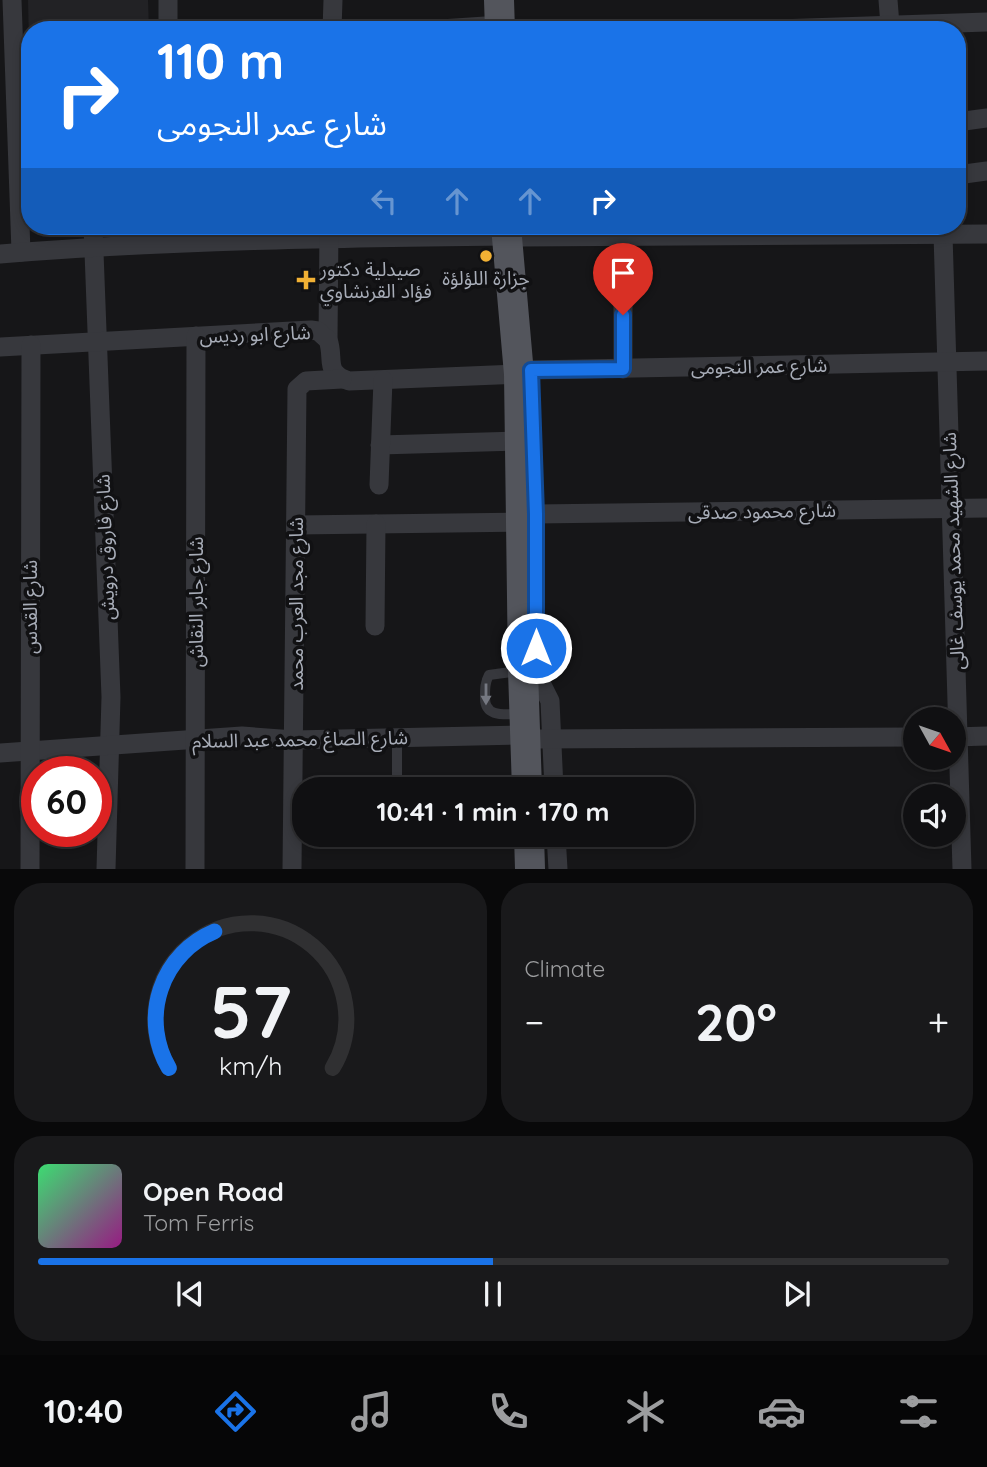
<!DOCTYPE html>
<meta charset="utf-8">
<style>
:root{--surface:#101012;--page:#19191b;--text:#f1f3f6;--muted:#9c9d9f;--line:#303032;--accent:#1a73e8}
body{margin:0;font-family:Quicksand,"Noto Sans Arabic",sans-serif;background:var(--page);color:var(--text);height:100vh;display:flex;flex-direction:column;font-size:26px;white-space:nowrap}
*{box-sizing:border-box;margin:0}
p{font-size:23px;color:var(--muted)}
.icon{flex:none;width:38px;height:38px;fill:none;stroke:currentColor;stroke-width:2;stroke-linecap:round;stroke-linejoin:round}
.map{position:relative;height:869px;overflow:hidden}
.drawer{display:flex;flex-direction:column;gap:14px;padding:14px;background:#09090a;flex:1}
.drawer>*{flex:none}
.guide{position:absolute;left:21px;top:21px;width:945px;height:214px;border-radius:28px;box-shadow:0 4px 10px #0003,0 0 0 2px var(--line);background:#1a73e8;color:#fff;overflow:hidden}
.needle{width:46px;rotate:130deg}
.fabs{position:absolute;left:903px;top:707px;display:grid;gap:14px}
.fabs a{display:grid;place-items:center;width:63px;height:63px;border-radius:50%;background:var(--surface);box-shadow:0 4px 10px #0003,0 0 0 2px var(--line);font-size:35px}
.speed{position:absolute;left:21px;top:756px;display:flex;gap:14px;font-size:35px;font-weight:700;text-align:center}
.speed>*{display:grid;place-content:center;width:91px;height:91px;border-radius:50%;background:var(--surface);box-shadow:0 4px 10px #0003,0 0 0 2px var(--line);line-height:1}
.speed .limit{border:10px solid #d22;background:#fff;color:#111}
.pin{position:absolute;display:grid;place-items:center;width:60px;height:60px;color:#fff;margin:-72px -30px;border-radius:50% 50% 50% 0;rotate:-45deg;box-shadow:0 0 7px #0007}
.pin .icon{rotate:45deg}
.me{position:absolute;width:77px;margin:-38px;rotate:0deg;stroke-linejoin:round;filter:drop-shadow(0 0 5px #0008)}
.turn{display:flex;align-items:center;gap:24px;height:147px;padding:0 21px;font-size:32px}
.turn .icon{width:91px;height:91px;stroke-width:2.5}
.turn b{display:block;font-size:49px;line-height:60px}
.lanes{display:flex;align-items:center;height:66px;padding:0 21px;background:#0003;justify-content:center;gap:35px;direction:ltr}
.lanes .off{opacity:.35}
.big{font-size:52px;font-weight:700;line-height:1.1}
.drawer .card{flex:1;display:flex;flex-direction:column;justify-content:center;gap:10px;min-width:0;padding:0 24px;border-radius:28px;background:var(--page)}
.drawer .dial{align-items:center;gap:0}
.dial svg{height:182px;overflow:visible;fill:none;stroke:var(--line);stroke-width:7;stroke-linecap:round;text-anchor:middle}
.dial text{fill:var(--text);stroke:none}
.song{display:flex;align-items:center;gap:21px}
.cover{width:84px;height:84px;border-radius:10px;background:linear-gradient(135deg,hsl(140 70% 55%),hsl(310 70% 35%))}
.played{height:7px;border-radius:4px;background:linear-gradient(90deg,var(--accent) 50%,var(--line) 50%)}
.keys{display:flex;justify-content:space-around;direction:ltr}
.heat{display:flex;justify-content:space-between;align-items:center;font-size:38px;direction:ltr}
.drawer .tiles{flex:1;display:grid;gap:14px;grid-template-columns:1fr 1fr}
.card:last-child{grid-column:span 2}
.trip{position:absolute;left:292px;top:777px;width:402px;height:70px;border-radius:28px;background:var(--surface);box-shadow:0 4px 10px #0003,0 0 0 2px var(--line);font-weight:700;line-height:70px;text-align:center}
.tab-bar{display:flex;height:112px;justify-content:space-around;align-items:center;background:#060607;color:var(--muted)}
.tab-bar .icon{width:49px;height:49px}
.tab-bar .current{color:var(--accent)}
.tab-bar b{font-size:32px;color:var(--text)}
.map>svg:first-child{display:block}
.built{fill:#222225}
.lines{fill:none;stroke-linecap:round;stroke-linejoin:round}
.lane{stroke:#37383d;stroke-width:10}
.street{stroke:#37383d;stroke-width:19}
.primary{stroke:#53555c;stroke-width:30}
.oneway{fill:#757881}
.route-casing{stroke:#114b97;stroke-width:18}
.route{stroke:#1a73e8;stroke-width:12}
.poi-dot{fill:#f2b134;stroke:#111113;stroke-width:2.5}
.labels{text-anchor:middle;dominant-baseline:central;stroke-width:7;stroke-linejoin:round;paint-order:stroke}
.poi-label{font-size:19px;fill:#a8adb8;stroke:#111113;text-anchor:start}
.street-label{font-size:19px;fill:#a8adb8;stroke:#111113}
</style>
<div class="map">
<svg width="987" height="869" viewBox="0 0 987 869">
<rect width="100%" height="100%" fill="#161618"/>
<path class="built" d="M28,0H148L149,30H30V86Z"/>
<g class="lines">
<g class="lane">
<path d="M518,671L489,675C485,682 485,689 485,698C485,718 505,714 520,714"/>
<path d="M397,738V789"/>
</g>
<g class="street">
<path d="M12,0L21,252"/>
<path d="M168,0V30"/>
<path d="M888,0L890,25"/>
<path d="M332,30L333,0"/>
<path d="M426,30L500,25"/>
<path d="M750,30L987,22"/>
<path d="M957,122L987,118"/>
<path d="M957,175L987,171"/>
<path d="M93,226L111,697L106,869"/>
<path d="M623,226V369"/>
<path d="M943,234L962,869"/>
<path d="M521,237L987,234"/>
<path d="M0,254C169,240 338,238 507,236"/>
<path d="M328,340L329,227"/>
<path d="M0,347L311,330L318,331L328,340C335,358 323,373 349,381L519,374"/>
<path d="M531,370L987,361"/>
<path d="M380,445L520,441"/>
<path d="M379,485L383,380"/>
<path d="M536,514L987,508"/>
<path d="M296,525L531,522"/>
<path d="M375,626L376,524"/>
<path d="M536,673L550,701L554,789"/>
<path d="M954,737L987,736"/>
<path d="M538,739L915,737"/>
<path d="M0,753L242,736L294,740L516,735"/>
<path d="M556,835L558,869"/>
<path d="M30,869L31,345"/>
<path d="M195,869L196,336"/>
<path d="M292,869L297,389L306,381L342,379"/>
</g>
<g class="primary">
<path d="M499,0L500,30"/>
<path d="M506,226L519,374L523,671L527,789"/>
<path d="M529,835L530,869"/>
</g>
</g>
<defs><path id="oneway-solid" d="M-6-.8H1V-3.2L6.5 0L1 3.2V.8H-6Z" transform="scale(1.75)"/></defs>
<use class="oneway" href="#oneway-solid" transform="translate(486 694) rotate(90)"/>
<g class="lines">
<g class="route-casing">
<path id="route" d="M536,648V514L531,370L623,369V315"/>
</g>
<use href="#route" class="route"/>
</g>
<g class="poi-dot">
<circle cx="486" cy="256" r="7"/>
<path d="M302.5 269.5h7v7h7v7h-7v7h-7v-7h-7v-7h7z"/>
</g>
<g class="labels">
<g class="poi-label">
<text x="320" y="269">صيدلية دكتور<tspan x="320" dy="22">فؤاد القرنشاوي</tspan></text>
<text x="486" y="278" text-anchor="middle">جزارة اللؤلؤة</text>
</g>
<g class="street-label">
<text transform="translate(255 334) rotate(-2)">شارع ابو رديس</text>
<text transform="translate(759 366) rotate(-1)">شارع عمر النجومى</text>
<text transform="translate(762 511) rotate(-1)">شارع محمود صدقى</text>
<text transform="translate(105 547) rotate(-92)">شارع فاروق درويش</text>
<text transform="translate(953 551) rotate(-92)">شارع الشهيد محمد يوسف غالى</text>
<text transform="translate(196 602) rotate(-90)">شارع جابر النقاش</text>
<text transform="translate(296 604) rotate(-90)">شارع مجد العرب محمد</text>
<text transform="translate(30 607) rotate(-90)">شارع القدس</text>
<text transform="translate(300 739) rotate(-1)">شارع الصاغ محمد عبد السلام</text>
</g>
</g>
</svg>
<div class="fabs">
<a><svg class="needle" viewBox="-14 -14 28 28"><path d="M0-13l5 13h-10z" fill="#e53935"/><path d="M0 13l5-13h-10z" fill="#9c9d9f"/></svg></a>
<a><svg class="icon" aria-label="sound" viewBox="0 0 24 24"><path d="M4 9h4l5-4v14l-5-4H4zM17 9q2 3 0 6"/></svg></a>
</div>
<div class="speed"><div class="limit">60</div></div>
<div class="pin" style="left:623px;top:315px;background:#d93025"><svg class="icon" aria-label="arrive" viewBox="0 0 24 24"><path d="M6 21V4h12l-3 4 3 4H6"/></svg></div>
<svg class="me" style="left:536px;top:648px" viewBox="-20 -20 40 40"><circle r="17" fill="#1a73e8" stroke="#fff" stroke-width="3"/><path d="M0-11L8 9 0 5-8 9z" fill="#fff"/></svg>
<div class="trip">10:41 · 1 min · 170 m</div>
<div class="guide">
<div class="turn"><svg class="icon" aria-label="right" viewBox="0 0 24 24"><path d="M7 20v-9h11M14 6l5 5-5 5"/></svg><div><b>110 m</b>شارع عمر النجومى</div></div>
<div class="lanes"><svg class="icon off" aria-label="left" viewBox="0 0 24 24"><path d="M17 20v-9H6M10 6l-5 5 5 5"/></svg><svg class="icon off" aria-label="ahead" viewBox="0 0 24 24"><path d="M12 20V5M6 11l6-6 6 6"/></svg><svg class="icon off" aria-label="ahead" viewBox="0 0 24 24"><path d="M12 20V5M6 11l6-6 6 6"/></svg><svg class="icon" aria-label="right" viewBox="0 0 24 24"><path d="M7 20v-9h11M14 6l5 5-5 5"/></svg></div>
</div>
</div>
<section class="drawer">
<div class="tiles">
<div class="card dial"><svg viewBox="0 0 100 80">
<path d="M14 69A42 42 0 1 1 86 69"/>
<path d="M14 69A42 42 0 0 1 34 9" stroke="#1a73e8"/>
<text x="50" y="56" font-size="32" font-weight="700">57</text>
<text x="50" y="72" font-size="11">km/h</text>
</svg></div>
<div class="card"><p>Climate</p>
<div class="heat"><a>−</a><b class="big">20°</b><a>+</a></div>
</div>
<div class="card">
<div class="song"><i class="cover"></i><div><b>Open Road</b><p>Tom Ferris</p></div></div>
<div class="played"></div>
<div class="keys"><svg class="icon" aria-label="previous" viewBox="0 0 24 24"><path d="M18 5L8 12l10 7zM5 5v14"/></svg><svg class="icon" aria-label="pause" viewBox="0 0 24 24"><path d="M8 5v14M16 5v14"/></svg><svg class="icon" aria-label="next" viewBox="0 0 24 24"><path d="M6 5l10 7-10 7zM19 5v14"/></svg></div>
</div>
</div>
</section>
<nav class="tab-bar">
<b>10:40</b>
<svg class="icon current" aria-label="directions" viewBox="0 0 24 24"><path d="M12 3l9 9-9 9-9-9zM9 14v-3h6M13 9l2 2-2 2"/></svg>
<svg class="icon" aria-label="music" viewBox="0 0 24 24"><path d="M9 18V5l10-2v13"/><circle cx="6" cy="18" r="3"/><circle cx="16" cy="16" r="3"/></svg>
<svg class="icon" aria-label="phone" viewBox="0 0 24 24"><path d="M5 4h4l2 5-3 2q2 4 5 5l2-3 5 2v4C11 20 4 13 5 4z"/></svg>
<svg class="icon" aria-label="climate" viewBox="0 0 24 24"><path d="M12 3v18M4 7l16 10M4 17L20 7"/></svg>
<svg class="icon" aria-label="car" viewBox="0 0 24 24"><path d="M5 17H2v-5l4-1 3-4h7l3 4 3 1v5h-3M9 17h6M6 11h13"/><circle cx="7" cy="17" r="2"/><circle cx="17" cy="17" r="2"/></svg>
<svg class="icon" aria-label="filters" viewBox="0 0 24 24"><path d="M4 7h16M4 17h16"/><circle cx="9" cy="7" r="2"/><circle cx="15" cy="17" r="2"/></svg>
</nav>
